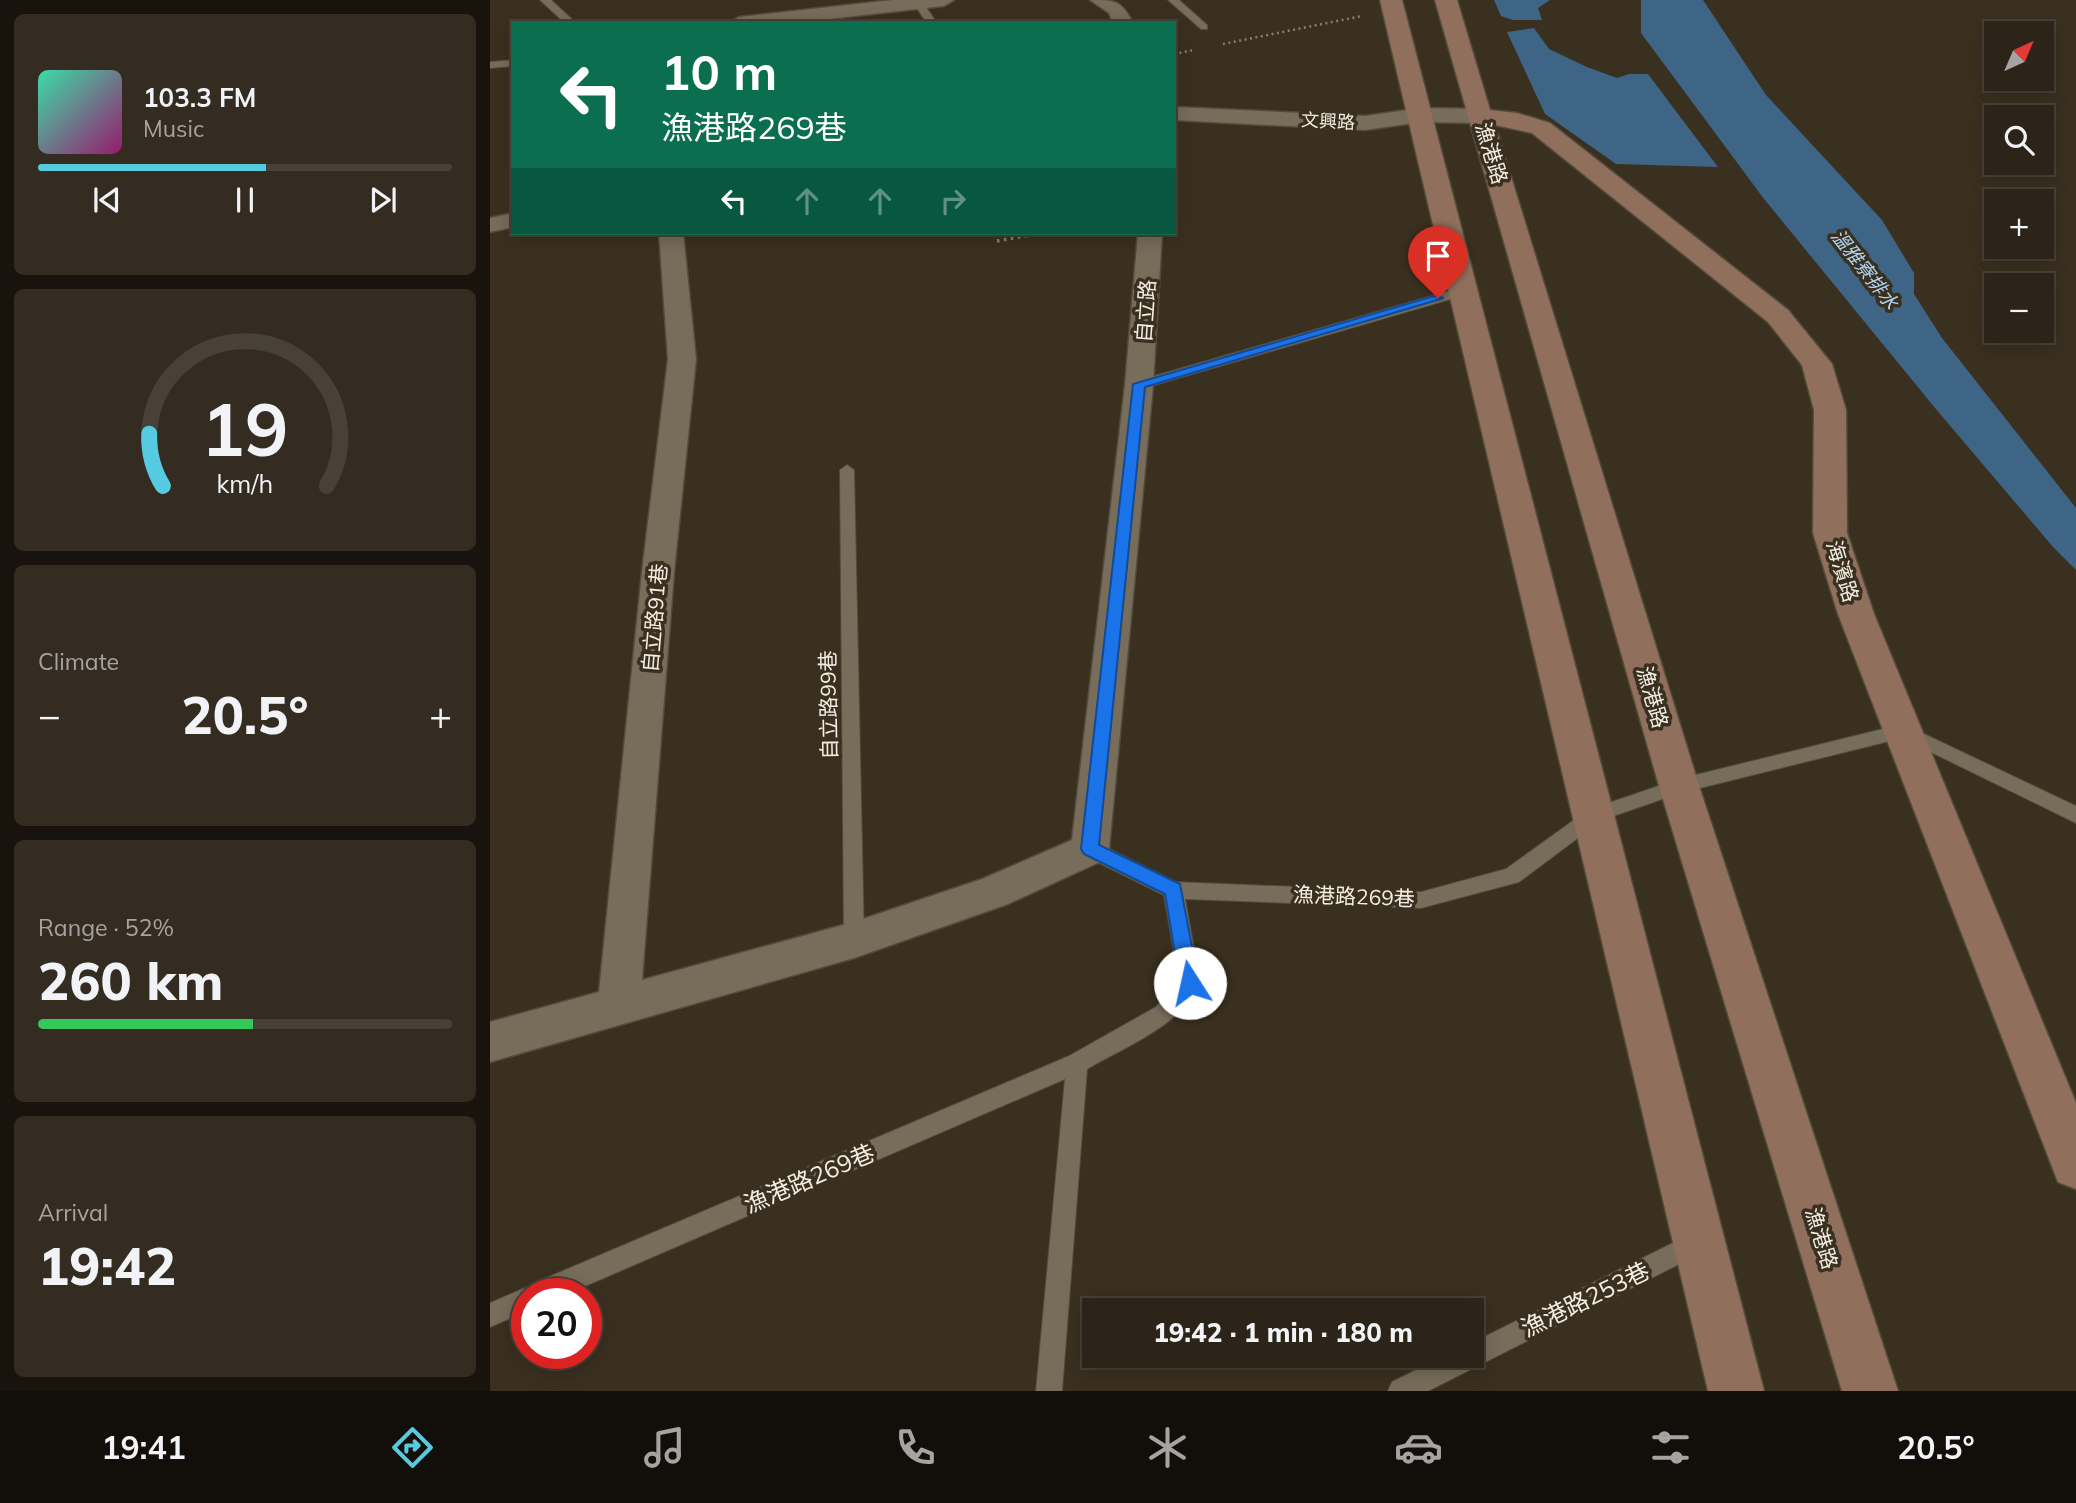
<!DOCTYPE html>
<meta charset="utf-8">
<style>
:root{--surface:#2c2418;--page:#342c21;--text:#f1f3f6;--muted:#a6a4a2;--line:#484137;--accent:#55cae0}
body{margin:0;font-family:Mulish,"Noto Sans TC",sans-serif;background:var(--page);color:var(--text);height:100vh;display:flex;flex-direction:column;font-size:26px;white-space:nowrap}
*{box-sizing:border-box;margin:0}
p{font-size:23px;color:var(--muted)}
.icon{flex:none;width:38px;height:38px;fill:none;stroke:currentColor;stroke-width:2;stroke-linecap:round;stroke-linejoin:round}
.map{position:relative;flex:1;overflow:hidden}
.panel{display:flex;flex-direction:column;gap:14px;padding:14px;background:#18140d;width:490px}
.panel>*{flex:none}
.top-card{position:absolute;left:21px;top:21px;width:665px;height:214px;border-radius:0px;box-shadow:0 4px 18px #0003,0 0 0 2px var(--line);background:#0b6e4f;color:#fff;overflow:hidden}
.needle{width:46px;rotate:44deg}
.buttons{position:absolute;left:1494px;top:21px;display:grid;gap:14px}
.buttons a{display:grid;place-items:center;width:70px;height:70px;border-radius:0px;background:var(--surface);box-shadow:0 4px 18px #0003,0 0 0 2px var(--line);font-size:35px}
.speed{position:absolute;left:21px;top:1278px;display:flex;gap:14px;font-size:35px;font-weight:700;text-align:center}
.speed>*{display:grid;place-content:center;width:91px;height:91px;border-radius:50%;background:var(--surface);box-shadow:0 4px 18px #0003,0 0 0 2px var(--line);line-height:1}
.speed .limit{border:10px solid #d22;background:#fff;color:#111}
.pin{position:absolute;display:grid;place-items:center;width:60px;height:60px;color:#fff;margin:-72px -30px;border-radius:50% 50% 50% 0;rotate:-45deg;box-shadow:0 0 7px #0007}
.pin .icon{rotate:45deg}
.me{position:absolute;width:77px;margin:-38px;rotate:350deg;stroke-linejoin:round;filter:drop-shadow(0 0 5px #0008)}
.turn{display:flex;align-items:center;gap:24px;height:147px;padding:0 35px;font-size:32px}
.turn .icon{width:91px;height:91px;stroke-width:2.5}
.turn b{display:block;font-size:49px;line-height:60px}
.lanes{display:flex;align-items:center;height:66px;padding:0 35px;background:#0003;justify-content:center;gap:35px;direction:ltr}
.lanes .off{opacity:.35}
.big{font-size:52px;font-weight:800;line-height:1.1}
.panel .card{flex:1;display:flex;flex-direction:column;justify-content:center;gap:10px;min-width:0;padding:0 24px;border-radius:10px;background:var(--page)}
.panel .dial{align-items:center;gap:0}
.dial svg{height:182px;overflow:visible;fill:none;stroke:var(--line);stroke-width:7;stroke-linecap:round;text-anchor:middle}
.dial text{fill:var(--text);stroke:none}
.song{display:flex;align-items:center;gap:21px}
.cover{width:84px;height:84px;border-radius:10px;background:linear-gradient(135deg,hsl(160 70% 55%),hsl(320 70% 35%))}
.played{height:7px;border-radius:4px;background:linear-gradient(90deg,var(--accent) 55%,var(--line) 55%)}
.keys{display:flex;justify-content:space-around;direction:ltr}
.heat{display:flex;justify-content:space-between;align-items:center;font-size:38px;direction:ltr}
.charge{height:10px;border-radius:5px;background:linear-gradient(90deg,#34c759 52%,var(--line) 0)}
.trip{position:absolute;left:592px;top:1298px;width:402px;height:70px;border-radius:0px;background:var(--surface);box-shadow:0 4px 18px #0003,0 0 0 2px var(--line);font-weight:800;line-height:70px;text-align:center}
.tab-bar{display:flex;height:112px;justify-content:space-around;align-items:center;background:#120e0a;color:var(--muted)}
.tab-bar .icon{width:49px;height:49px}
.tab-bar .current{color:var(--accent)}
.tab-bar b{font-size:32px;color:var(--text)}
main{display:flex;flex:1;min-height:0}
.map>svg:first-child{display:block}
.water{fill:#3e6486}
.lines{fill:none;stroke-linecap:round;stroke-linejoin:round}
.lane-casing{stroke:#544b3d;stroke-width:2}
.street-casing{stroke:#544b3d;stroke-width:3}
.secondary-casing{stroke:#544b3d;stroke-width:3}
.path-far1{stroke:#887f71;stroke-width:2.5;stroke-dasharray:2 3.5;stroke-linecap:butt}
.path{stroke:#887f71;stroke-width:3.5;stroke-dasharray:2.5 4.5;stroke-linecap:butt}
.lane{fill:#786c5a;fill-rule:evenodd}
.street{fill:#786c5a;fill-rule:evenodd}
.secondary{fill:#906f5d;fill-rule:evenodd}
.route{fill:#1a73e8;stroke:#114b97;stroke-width:2}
.labels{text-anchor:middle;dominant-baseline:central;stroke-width:7;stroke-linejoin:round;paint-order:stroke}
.far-street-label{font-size:18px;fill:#f4ede3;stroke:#3a3020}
.far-water-label{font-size:19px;font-style:italic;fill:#b1d5f6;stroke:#3a3020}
.street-label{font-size:21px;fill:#f4ede3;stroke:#3a3020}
.near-street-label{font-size:24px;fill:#f4ede3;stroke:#3a3020}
</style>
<main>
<section class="panel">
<div class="card">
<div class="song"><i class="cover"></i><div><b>103.3 FM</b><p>Music</p></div></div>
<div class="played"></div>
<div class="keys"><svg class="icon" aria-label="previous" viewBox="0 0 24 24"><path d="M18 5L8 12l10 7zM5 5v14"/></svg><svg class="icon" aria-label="pause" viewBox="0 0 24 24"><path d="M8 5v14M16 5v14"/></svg><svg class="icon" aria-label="next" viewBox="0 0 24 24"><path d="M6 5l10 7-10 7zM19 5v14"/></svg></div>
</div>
<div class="card dial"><svg viewBox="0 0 100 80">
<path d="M14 69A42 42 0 1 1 86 69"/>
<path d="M14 69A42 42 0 0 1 8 46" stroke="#55cae0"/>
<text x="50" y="56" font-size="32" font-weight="700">19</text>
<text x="50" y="72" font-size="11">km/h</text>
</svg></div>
<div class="card"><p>Climate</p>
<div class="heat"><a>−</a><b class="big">20.5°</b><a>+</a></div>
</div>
<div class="card"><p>Range · 52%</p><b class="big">260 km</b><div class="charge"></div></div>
<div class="card"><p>Arrival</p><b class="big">19:42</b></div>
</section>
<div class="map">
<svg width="1586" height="1391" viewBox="0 0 1586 1391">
<rect width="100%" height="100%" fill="#3a3020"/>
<g class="water">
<path d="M1004,0H1060L1048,8L1052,20H1023L1011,16Z"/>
<path d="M1151,0H1213L1276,95L1392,220L1424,273V294L1452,338L1586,508V570L1563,547L1445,408L1274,199L1151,33Z"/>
<path d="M1044,28L1059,49L1097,67L1127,78L1139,74H1158L1228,167L1126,164L1055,114L1017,32Z"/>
</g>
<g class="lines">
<g class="lane-casing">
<g id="lane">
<path d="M50,0H61L86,23H75Z"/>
<path d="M421,0H431L447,23H437Z"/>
<path d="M678,0H689L717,25V29H711Z"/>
<path d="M23,60V66L0,68V62Z"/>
<path d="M973,287L979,291L978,294L654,388H644L642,385L644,382Z"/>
<path d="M357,465L364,470L374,940L371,946L364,949L357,946L354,940L350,470Z"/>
<path d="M1413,724L1586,806V823L1412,738L1190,793L1112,820L1029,882L931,908L695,899L710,983C691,1026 636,1046 597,1069L572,1391H546L575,1079L79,1293H37V1311L0,1327V1303L37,1287L41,1288L42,1284L579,1056L666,1007L689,980L674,895L593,855L590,849L593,843L600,841L607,843L685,882L931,892L1016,869L1098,810L1189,779Z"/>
<path d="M1205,1232L1213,1236L1217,1244L1213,1252L938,1391H898L902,1382L954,1356H982V1343Z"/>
</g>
</g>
<g class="street-casing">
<g id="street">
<path d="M403,0H464L454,6L303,23H239L249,17Z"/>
<path d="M600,0C625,0 631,0 643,23H623L619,13Z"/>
<path d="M684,107L875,116L931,108L991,109L999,111L1002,116L999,121L991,123L931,122L875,130L684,120Z"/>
<path d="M23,213V227L0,232V218Z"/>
<path d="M169,233H193L206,359L184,572L152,980L364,922L492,879L582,840L635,385L648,233H672L663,385L619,849L614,860L518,904L364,958L0,1062V1022L109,992L152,572L178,359Z"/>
</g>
</g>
<g class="secondary-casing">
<g id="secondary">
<path d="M890,0H912L1274,1391H1218Z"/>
<path d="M945,0H967L1000,110L1027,113L1060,123L1298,310L1342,364L1356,410L1357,533L1384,614L1586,1103V1189L1568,1182L1561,1164L1348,614L1323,533L1324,410L1312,365L1278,322L1042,133L1005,125L1209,786L1408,1391H1352L1169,786Z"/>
</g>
</g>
<g class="path-far1">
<path d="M733,44L872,16"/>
<path d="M684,54L704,50"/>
</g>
<path class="path" d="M507,241L551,233"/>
<use href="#lane" class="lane"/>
<use href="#street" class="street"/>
<use href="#secondary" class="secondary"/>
</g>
<path class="route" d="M944,296L954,298L655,387L609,845L690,884L709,983L706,989L700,992L693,989L690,983L675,894L594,854L591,849L643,384Z"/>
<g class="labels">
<g class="far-street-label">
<text transform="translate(838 121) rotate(3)">文興路</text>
</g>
<g class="far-water-label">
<text transform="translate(1375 269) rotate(52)">溫雅寮排水</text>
</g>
<g class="street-label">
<text transform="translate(1002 153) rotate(73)">漁港路</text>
<text transform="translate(655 311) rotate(-86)">自立路</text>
<text transform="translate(1353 571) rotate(73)">海濱路</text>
<text transform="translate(164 618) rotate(-85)">自立路91巷</text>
<text transform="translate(1163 697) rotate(74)">漁港路</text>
<text transform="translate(338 705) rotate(-91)">自立路99巷</text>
<text transform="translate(864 896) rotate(2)">漁港路269巷</text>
<text transform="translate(1332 1238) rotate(73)">漁港路</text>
</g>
<g class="near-street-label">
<text transform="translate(319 1178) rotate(-23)">漁港路269巷</text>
<text transform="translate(1095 1299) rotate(-26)">漁港路253巷</text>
</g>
</g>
</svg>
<div class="buttons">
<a><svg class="needle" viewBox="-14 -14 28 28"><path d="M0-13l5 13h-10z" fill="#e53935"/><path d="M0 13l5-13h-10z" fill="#a6a4a2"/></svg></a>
<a><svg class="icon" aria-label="search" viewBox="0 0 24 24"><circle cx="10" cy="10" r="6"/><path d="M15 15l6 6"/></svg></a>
<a>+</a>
<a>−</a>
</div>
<div class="speed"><div class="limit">20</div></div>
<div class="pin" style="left:948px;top:298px;background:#d93025"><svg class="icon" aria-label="arrive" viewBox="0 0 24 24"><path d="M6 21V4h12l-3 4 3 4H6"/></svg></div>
<svg class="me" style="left:700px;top:983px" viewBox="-20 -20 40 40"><circle r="19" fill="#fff"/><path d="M0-13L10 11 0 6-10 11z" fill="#1a73e8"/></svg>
<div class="trip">19:42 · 1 min · 180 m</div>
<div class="top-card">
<div class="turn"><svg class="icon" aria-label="left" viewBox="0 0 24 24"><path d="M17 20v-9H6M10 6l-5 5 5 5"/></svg><div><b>10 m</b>漁港路269巷</div></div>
<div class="lanes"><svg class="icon" aria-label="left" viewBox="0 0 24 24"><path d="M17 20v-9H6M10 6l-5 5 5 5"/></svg><svg class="icon off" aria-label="ahead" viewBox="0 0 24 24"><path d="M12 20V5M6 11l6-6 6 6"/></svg><svg class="icon off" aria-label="ahead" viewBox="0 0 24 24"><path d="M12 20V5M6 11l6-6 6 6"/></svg><svg class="icon off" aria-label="right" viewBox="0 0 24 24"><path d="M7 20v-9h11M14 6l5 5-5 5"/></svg></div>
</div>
</div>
</main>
<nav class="tab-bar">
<b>19:41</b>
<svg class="icon current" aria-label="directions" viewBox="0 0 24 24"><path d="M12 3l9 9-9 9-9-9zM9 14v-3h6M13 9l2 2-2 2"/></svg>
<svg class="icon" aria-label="music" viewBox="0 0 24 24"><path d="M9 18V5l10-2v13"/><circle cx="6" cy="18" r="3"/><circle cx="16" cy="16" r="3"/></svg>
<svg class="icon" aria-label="phone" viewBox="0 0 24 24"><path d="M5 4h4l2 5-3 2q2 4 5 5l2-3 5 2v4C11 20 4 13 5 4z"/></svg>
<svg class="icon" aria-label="climate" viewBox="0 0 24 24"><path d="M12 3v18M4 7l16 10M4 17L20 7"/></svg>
<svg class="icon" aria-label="car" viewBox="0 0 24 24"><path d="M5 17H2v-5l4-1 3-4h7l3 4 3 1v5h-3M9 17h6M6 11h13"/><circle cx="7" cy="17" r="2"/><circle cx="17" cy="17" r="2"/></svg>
<svg class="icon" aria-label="filters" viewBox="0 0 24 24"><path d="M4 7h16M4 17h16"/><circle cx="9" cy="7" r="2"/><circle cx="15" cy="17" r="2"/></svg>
<b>20.5°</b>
</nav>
